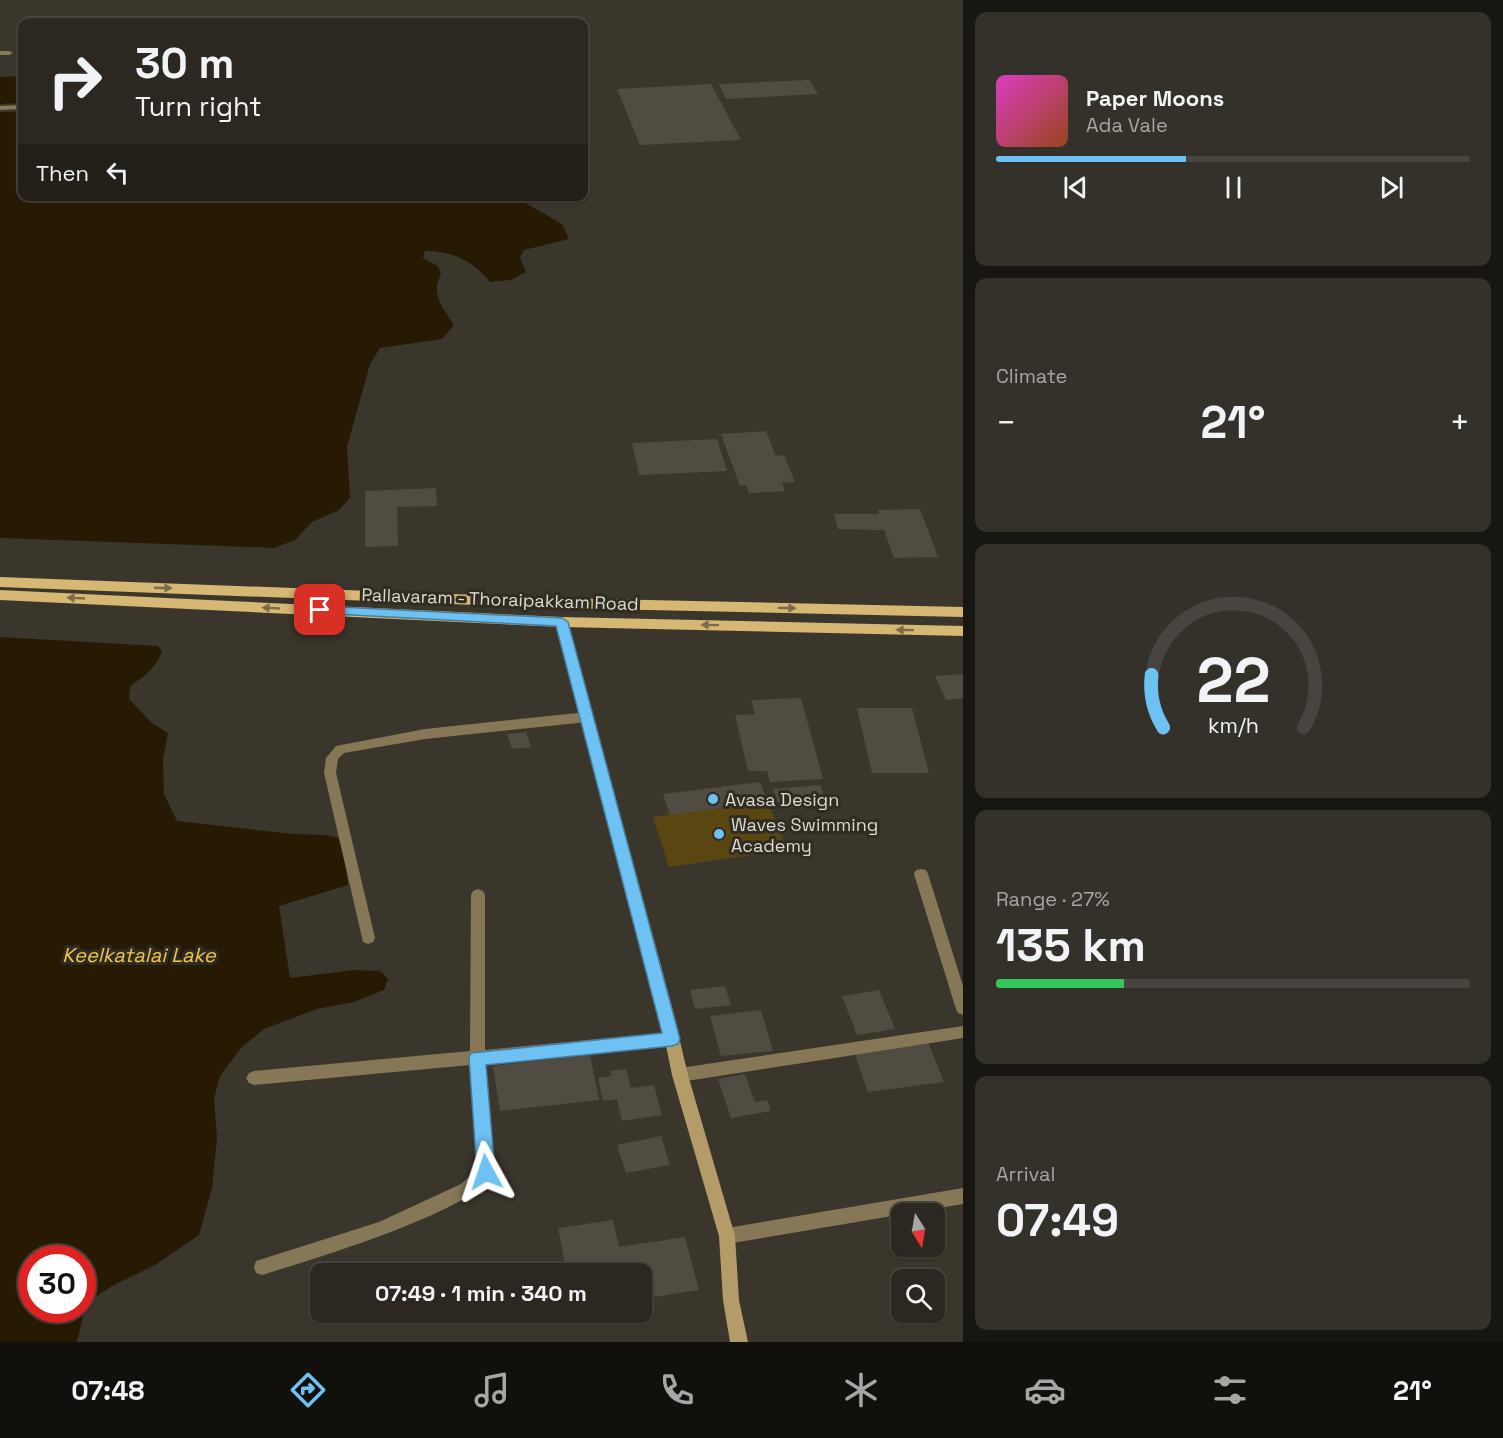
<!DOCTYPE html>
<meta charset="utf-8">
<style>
:root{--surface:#2c2821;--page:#34302a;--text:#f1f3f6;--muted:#a6a6a5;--line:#48443f;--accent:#6ec2f3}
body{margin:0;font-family:"Space Grotesk",sans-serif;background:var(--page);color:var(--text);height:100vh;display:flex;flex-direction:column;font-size:22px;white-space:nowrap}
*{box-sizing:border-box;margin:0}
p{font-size:20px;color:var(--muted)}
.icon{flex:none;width:33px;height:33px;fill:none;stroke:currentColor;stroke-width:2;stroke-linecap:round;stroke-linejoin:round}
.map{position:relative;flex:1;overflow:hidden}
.drawer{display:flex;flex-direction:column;gap:12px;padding:12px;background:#181612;width:540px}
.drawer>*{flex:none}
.hud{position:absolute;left:18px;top:18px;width:570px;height:183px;border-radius:12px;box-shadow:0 2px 4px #0004,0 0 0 2px var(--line);background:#2c2821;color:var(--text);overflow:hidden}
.needle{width:39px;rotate:169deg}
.buttons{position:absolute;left:891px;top:1203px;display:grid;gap:12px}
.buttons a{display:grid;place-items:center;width:54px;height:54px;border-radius:12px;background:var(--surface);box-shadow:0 2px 4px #0004,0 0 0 2px var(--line);font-size:30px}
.speed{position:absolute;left:18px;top:1245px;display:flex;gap:12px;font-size:30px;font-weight:700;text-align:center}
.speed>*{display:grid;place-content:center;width:78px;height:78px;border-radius:50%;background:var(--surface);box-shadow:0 2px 4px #0004,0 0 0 2px var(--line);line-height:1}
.speed .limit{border:9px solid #d22;background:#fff;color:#111}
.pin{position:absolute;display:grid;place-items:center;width:51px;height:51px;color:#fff;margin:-26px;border-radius:12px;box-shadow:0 3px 9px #0006}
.me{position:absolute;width:66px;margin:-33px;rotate:355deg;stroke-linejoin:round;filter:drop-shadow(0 0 4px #0008)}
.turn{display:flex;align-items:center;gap:21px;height:126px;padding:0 18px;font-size:27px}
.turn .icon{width:78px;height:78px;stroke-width:2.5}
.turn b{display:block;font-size:42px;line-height:51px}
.then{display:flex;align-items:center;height:57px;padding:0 18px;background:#0003;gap:12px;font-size:22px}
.big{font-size:45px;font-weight:800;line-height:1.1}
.drawer .widget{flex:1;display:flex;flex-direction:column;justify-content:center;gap:9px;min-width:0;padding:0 21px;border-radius:12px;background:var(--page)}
.drawer .dial{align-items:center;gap:0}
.dial svg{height:156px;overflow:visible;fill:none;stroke:var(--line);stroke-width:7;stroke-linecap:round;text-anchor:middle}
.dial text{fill:var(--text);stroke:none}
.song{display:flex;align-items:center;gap:18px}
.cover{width:72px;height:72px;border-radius:9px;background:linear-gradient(135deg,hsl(310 70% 55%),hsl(20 70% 35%))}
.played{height:6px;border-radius:3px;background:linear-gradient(90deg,var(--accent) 40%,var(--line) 40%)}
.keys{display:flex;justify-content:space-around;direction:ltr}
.heat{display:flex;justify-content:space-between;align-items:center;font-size:33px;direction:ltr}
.charge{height:9px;border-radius:4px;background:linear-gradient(90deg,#34c759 27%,var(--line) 0)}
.trip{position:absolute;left:310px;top:1263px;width:342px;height:60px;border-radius:12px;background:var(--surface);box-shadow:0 2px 4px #0004,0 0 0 2px var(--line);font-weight:800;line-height:60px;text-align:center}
.tab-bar{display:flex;height:96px;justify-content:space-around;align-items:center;background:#12100d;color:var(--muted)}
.tab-bar .icon{width:42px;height:42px}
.tab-bar .active{color:var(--accent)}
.tab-bar b{font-size:27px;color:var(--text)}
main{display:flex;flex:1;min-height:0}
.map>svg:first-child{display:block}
.green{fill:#5a4611}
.water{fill:#261b02;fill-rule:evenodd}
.building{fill:#514c41}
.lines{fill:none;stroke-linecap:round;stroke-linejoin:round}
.street{fill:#867857;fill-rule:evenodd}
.secondary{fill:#b39c67;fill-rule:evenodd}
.primary{fill:#d6b773;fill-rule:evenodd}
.oneway{fill:#7b6b46}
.route{fill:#6ec2f3;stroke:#487e9e;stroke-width:1.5}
.poi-dot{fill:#6ec2f3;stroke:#302c22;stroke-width:2}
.labels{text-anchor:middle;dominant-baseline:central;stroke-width:6;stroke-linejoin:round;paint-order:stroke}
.street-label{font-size:18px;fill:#dddad3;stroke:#302c22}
.poi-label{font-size:18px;fill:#dddad3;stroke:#302c22;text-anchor:start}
.water-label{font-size:20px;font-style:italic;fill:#f4c451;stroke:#302c22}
</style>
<main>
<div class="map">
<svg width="963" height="1342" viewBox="0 0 963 1342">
<rect width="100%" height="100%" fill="#3b362c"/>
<path class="green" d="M768,802L787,850L669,867L653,817Z"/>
<g class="water">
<path d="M22,76V103L0,104V77Z"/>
<path d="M0,112H22V196L515,197L562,224L569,239L524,250L520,258L526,272L511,280L490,282C474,261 452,251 425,251L423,258L438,266L441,274C430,294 443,308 454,325L442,339L380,348L370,364L347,447L350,498L339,510L312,522L295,540L274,548L0,538Z"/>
<path d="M0,637L158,646L162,651C156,668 145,676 130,686L129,699L152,723L168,733L163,759L164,794L177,821L293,834L326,835L338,838L343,848L348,885L279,906L290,978L354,970L380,971L388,979L384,990L354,1002L317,1009L264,1029L241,1048L220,1076L214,1099L217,1138L212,1188L199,1235L155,1265L112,1286L86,1303L77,1342H0ZM32,1258H82V1310H32Z"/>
</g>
<g class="building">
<path d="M809,80L818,94L726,99L719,84Z"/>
<path d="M711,84L741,140L640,145L617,89Z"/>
<path d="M766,431L776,456L784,455L795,482L782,483L785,491L749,493L746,485L740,486L721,434Z"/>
<path d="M717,439L727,471L639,475L632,443Z"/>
<path d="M436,488L437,506L397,507L398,546L365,547V491Z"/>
<path d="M920,509L938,557L894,558L884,530L838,529L834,514H879L878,510Z"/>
<path d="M963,674V698L946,700L935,676Z"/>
<path d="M801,698L823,779L770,782L767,771H748L735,715L755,714L751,700Z"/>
<path d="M857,708H912L929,773H872Z"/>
<path d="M526,732L531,747L512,749L507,734Z"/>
<path d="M760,782L768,802L670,815L663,794Z"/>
<path d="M820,785L828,805L780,809L773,789Z"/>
<path d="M725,986L731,1005L695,1009L690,990Z"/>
<path d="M879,990L895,1029L857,1035L842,996Z"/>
<path d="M761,1010L773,1051L721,1056L710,1016Z"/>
<path d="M928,1042L944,1082L868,1092L854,1052Z"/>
<path d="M590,1055L599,1100L500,1111L493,1066Z"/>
<path d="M626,1069L631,1088L654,1085L662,1115L622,1121L617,1099L603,1101L598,1078L612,1076L610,1071Z"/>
<path d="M745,1074L755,1102L767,1100L771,1111L731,1118L718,1079Z"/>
<path d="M661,1136L670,1165L626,1173L617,1145Z"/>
<path d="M613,1220L619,1247L685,1237L699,1290L642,1299V1274H567L558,1228Z"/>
</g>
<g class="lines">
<g class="street">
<path d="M0,51H9L13,53L9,55H0Z"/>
<path d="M22,105V109L0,110V106Z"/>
<path d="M587,712L591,714L593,717L591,720L587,722L425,739L344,753L338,759L336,773L375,938L373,942L368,944L363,942L324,773L326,758L336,746L425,729Z"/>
<path d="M921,869L926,870L928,874L963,986V1015L958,1013L956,1009L914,874L916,870Z"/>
<path d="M478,889L483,891L485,895V1050L672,1032L677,1034L679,1039L677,1044L485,1063L494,1172C477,1211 307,1261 262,1275L256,1273L254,1267L256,1261L379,1222L461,1184L478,1169L470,1065L254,1085L249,1083L246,1078L249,1073L254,1071L470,1051L471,895L473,891Z"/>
<path d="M963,1026V1038L680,1082L675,1080L672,1075L675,1070L680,1068Z"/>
<path d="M963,1188V1204L727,1244L721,1242L719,1236L721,1230L727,1228Z"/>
</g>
<path class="secondary" d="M562,618L568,622L672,1007L688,1075L735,1236L739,1300L748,1342H730L723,1300L719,1236L672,1075L658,1007L556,622Z"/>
<g class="primary">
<path d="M0,577L555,598L963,607V617L555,608L0,587Z"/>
<path d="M0,590L562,617L963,626V636L562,627L0,600Z"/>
</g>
</g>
<defs><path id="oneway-solid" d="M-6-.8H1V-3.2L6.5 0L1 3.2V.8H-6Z" transform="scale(1.5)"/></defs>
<g class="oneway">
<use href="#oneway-solid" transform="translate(163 588) rotate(2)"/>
<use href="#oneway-solid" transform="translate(76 598) rotate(-177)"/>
<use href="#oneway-solid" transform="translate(271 608) rotate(-177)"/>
<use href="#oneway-solid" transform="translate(787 608) rotate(1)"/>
<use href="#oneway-solid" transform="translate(710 625) rotate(-179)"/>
<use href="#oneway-solid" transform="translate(905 630) rotate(-179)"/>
</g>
<path class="route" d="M320,606L562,618L568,622L680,1039L678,1044L672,1046L486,1065L495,1172L492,1178L486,1180L479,1178L477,1172L469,1058L471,1053L662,1033L556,626L316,613L314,610L316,607Z"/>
<g class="poi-dot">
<circle cx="713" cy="799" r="6"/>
<circle cx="719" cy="834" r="6"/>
</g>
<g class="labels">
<g class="street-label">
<text transform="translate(500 599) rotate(2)">Pallavaram - Thoraipakkam Road</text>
</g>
<g class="poi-label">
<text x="725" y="799">Avasa Design</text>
<text x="731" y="824">Waves Swimming<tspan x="731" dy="21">Academy</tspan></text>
</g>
<g class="water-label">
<text x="139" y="955">Keelkatalai Lake</text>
</g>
</g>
</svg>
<div class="buttons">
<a><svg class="needle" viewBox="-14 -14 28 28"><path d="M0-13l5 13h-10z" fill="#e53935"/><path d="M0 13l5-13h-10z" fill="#a6a6a5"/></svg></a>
<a><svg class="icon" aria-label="search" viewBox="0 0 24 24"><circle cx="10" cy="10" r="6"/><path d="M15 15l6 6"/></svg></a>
</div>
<div class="speed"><div class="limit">30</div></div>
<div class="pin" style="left:320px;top:610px;background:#d93025"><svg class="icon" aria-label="arrive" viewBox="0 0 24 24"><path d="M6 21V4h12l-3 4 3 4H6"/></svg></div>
<svg class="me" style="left:486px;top:1172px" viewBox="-20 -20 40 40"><path d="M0-17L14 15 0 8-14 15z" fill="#6ec2f3" stroke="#fff" stroke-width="4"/></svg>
<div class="trip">07:49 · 1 min · 340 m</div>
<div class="hud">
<div class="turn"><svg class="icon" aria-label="right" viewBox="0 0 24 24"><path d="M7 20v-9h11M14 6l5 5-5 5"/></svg><div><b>30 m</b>Turn right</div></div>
<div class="then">Then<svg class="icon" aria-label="left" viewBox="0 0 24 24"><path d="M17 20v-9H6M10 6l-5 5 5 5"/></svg></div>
</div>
</div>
<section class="drawer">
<div class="widget">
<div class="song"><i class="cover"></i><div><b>Paper Moons</b><p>Ada Vale</p></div></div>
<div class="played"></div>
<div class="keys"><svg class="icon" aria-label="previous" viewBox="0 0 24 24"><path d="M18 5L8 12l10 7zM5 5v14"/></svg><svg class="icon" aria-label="pause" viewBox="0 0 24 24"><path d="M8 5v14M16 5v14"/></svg><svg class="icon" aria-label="next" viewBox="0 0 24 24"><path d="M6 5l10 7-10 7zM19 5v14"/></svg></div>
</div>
<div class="widget"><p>Climate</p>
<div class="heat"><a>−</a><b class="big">21°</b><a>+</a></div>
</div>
<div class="widget dial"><svg viewBox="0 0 100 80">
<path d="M14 69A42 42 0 1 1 86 69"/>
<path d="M14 69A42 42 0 0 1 8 42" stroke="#6ec2f3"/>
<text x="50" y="56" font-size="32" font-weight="700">22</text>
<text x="50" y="72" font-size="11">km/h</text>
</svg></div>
<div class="widget"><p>Range · 27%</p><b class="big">135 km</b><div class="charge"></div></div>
<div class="widget"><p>Arrival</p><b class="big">07:49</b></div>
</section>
</main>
<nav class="tab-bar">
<b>07:48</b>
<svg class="icon active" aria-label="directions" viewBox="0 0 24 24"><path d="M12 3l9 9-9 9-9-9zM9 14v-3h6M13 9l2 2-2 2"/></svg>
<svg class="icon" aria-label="music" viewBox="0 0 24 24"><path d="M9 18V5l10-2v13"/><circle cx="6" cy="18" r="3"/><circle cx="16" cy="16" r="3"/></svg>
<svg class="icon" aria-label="phone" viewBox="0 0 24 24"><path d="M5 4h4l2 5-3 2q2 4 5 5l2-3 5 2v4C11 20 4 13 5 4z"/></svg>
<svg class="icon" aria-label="climate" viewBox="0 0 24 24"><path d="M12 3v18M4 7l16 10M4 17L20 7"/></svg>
<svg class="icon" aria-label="car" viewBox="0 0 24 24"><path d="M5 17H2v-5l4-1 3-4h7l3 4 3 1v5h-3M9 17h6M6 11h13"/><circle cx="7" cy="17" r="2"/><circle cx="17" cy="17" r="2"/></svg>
<svg class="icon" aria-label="filters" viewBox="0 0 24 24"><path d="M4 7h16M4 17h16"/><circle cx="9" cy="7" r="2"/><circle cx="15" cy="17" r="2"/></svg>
<b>21°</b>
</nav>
